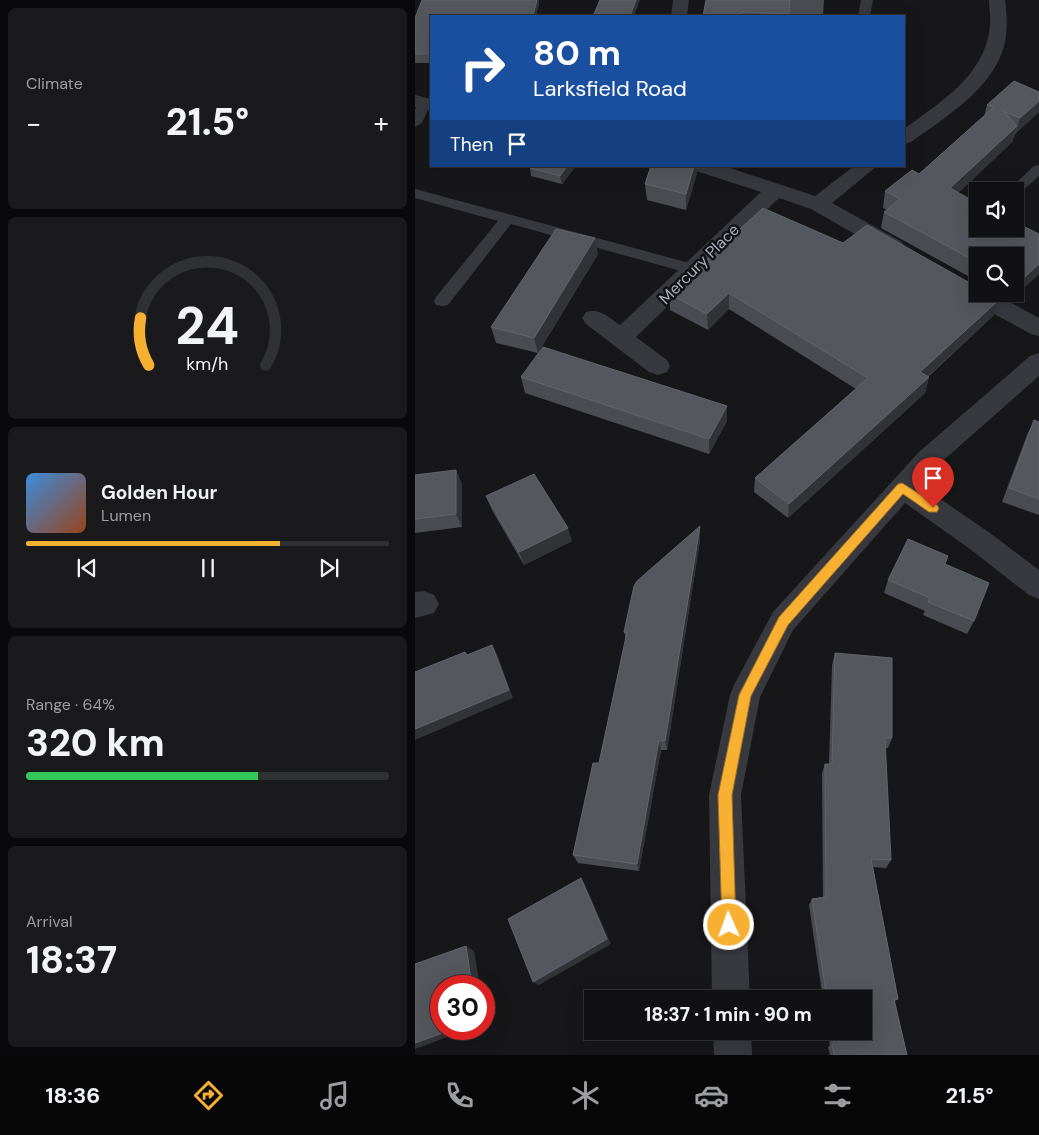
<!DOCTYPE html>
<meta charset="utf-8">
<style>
:root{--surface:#111114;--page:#1a1a1d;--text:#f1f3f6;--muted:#9c9da0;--line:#303134;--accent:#f7b032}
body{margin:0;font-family:"DM Sans",sans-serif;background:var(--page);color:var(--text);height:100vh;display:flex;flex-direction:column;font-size:19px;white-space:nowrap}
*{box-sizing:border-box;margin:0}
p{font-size:16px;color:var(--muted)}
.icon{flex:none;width:28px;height:28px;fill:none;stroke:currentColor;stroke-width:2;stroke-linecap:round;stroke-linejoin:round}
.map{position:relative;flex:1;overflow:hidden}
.panel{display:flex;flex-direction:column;gap:8px;padding:8px;background:#09090b;width:415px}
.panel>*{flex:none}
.banner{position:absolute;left:15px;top:15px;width:475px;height:152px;border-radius:0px;box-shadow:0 5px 20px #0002,0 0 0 1px var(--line);background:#1a4fa0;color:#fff;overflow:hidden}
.tools{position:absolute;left:554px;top:182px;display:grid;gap:10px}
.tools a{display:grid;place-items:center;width:55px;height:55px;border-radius:0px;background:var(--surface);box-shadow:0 5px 20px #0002,0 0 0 1px var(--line);font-size:25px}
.speed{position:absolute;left:15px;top:975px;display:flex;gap:10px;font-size:25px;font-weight:700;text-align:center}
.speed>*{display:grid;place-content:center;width:65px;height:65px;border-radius:50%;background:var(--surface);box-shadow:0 5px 20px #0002,0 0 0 1px var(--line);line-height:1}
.speed .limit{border:8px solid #d22;background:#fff;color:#111}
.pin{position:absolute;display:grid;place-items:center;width:42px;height:42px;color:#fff;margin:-51px -21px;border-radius:50% 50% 50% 0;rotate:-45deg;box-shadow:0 0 5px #0007}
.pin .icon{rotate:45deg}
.me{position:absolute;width:55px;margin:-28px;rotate:358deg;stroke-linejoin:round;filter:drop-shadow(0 0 4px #0008)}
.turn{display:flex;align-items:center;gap:18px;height:105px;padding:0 20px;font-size:22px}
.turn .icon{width:65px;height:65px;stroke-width:2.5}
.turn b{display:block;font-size:35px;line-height:42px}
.then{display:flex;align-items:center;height:48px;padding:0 20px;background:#0003;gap:10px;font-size:19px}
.big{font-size:38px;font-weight:800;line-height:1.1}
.panel .card{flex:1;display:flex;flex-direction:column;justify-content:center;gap:8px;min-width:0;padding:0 18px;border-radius:8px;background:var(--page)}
.panel .dial{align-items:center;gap:0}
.dial svg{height:130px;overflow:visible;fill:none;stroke:var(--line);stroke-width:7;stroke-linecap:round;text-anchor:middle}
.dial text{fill:var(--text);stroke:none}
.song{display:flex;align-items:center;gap:15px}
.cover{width:60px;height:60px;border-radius:8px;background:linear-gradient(135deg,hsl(210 70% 55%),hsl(20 70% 35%))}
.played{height:5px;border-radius:2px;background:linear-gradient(90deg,var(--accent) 70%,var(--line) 70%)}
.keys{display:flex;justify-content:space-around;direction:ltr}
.heat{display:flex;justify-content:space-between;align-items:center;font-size:28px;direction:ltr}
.charge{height:8px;border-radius:4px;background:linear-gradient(90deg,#34c759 64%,var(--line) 0)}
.trip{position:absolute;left:169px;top:990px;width:288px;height:50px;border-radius:0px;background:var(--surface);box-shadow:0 5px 20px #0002,0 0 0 1px var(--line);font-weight:800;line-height:50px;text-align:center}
.tabs{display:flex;height:80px;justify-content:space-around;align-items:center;background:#070708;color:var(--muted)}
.tabs .icon{width:35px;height:35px}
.tabs .on{color:var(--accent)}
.tabs b{font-size:22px;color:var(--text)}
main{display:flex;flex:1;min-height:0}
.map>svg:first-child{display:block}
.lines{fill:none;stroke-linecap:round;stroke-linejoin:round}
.service{fill:#38393f;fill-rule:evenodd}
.minor{fill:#38393f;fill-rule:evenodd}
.wall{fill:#4a4c52}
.shaded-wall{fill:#313337}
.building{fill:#54575d;stroke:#62656c}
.route{fill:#f7b032;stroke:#a17220}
.labels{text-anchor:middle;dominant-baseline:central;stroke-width:5;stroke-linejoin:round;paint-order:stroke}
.street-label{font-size:16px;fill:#a9afba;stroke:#121215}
</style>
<main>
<section class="panel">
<div class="card"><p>Climate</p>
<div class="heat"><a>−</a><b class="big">21.5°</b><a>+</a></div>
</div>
<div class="card dial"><svg viewBox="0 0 100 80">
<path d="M14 69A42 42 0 1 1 86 69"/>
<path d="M14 69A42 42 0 0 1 9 40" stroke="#f7b032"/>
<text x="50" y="56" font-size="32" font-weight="700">24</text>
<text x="50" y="72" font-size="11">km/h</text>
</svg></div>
<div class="card">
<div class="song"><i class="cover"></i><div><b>Golden Hour</b><p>Lumen</p></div></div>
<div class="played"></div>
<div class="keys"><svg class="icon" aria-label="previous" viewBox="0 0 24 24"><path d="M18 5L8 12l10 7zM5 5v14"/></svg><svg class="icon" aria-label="pause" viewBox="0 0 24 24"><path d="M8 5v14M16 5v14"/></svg><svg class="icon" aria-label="next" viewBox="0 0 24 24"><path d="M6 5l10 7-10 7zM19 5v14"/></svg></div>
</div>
<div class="card"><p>Range · 64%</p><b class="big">320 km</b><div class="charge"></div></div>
<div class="card"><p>Arrival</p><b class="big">18:37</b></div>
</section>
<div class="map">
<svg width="624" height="1055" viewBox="0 0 624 1055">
<rect width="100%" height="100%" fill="#17171a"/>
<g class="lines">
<g class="service">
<path d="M446,0H458L455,16H443Z"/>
<path d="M10,99L15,100L16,103L7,123L0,127V110L5,100Z"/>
<path d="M624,165V176L604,194L600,195V191H592L619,166Z"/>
<path d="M0,189L282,265L285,269L282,273L277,274L96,224L33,305L27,306L21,305L19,301L21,297L83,221L0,198Z"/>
</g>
<g class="minor">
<path d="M258,0H274L272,16H256Z"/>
<path d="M574,0H590C592,16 593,31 589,46C577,90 530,117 496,142L489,144V129C525,102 569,77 575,27C576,18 574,9 574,0Z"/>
<path d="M0,95L16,99V111L0,107Z"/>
<path d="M275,166H309L400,196L439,166H462L417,203L487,242L490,247L487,252L479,254L471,252L396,209L364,198L221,337L252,360L255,366L252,372L243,375L234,372L171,324L167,318L171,312C185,308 193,317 205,325L346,192L278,170Z"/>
<path d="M551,280L562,284V294H580L624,318V336L616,334L543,294L540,288L543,282Z"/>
<path d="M624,353V376L522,466L505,485L575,533L624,570V599L614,595L555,549L490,503L378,630L345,697L326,795L335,999H297L294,795L315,695L319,685L358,612L504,452L615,356Z"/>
<path d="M9,591L19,595L24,604L19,613L0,618V592Z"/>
<path d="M298,1031H336L337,1055H299Z"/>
</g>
</g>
<g class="wall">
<path d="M291,0H409L408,16L375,14V16H288Z"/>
<path d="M124,3L121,16H16V63H0V18Z"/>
<path d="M599,81L624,92V112L600,134L597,142L543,193L562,203V229H600V222L624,234V274L596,300L584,294H600V256H562V281L466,228L469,212L472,210L468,208L470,191L497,170L504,174L569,116L572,105Z"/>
<path d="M16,139V149L14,141Z"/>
<path d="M78,166H87L86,168Z"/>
<path d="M161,166L147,184L116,176L115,168Z"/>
<path d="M282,173L271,210L232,200L230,184Z"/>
<path d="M428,243L585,299L579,315L513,377H514L510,393L373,518L339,492L340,478L441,389L314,309L293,330L255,310L254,294Z"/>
<path d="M183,254L123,353L312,421L294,454L110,393L106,377L123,353L81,343L76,327Z"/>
<path d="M619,420L624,422V515L587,502L612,435Z"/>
<path d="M41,470L47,485V527L0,533V475Z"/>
<path d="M71,496L157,541L109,565L77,510Z"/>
<path d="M285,526V540L252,750H246L224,871L163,863L158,855L184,763L211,639L209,632Z"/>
<path d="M530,564L559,621L552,634L508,615L510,611L469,593L473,580Z"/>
<path d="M420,653L477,738L473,748H470L476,860L471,868L458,867L483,999L480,1001L492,1055H415L413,1047L415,1045L413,1031H448V999H408L394,905L397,899L408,897L407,773L410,764H414L417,665Z"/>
</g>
<g class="shaded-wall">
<path d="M122,0H124V3L121,16H118Z"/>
<path d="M221,0H225L219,16H215Z"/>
<path d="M624,101V112L600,134L605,118Z"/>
<path d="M602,126L597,142L531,205L535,188Z"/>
<path d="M152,166H161L147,184L145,176Z"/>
<path d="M279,166H282V173L271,210V194Z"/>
<path d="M180,238L183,254L123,353L119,338Z"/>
<path d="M624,264V274L596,300L598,294H600V289L602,284Z"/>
<path d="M314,293V309L293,330L292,314Z"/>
<path d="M585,299L579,315L501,387L505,372Z"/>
<path d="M514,377L510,393L373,518L374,504Z"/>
<path d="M312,406V421L294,454V439Z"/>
<path d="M41,470L47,485V527L41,514Z"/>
<path d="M285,526V540L252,750L250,741Z"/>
<path d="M153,528L157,541L109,565L104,552Z"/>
<path d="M77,645L82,654L98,698L0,740V729Z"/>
<path d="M244,740L246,750L224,871L222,864Z"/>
<path d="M166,878L170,885L196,944L124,985L118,982Z"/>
<path d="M51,946L59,951L65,986H57Z"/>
<path d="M69,1011L71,1022L69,1023Z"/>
<path d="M39,1029H54L0,1049V1043Z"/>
</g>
<g class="building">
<path d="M7,0H122L118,16H16V54H0V18Z"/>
<path d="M185,0H221L215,16H178Z"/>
<path d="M291,0H375L374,14L327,12L325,16H288Z"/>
<path d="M599,81L624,92V101L605,118L588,111L602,126L535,188L562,203V229H600V222L624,234V264L602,284L600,283V256H562V262L469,212L485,199L470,191L497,170L504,174L579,107L572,105Z"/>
<path d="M115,166H152L145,176L115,168Z"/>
<path d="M236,166H279L271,194L230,184Z"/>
<path d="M348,208L428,243L452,225L562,287V294H575L585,299L505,372L514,377L374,504L340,478L453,378L314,293L292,314L254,294Z"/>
<path d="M141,229L180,238L119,338L76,327Z"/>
<path d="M128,347L312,406L294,439L106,377Z"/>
<path d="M619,420L624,422V499L594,488Z"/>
<path d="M41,470V514L0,519V475Z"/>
<path d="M119,474L153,528L104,552L71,496Z"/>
<path d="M285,526L250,741L244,740L222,864L158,855L178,763H184L212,632H209L219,586L222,581Z"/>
<path d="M493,539L533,556L530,564L574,583L559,621L513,602L515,598L473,580Z"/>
<path d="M77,645L94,690L0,729V672L50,652L52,655Z"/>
<path d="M420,653L477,658V738H470L476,860L456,859L483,999L479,1000L492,1055H419L417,1045L419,1044L417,1031H448V999H412L397,899L411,897L410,764H417Z"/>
<path d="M166,878L192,939L118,982L93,919Z"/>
<path d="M51,946L57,986H26V1029H39L0,1043V964Z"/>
</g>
<path class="route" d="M487,483L522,505L524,508L522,512H514L488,494L373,625L336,696L317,795L321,925L319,930L314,932L309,930L307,925L303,795L324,695L364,617L483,484Z"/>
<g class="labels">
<g class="street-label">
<text transform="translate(284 264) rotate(-45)">Mercury Place</text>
</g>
</g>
</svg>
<div class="tools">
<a><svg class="icon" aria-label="sound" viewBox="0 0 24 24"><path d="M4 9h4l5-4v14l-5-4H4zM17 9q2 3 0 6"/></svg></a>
<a><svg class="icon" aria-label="search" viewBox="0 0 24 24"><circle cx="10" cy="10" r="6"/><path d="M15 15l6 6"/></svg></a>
</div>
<div class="speed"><div class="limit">30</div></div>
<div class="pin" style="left:518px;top:508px;background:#d93025"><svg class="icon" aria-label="arrive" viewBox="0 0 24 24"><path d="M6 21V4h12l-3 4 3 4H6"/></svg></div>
<svg class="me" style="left:314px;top:925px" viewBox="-20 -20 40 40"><circle r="17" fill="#f7b032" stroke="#fff" stroke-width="3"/><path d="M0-11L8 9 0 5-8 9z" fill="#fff"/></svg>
<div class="trip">18:37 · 1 min · 90 m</div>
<div class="banner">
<div class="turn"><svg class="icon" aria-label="right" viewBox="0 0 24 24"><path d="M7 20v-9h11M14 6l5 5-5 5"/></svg><div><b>80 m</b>Larksfield Road</div></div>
<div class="then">Then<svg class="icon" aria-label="arrive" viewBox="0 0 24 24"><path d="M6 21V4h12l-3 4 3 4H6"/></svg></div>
</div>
</div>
</main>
<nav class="tabs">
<b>18:36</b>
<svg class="icon on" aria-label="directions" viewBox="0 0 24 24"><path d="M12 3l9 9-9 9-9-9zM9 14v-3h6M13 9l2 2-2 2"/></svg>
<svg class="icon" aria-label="music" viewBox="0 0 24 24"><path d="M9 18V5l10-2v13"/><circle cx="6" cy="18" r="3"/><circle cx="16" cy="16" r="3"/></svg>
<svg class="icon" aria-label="phone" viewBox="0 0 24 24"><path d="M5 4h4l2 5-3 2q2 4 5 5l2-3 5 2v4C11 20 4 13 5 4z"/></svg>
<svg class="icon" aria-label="climate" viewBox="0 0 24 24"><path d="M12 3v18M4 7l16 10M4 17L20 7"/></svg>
<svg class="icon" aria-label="car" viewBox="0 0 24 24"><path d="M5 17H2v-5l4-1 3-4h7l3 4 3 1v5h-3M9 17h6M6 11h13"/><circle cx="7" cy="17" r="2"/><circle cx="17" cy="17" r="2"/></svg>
<svg class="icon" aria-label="filters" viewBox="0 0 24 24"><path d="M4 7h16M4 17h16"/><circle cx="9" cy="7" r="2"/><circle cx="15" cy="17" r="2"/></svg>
<b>21.5°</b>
</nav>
